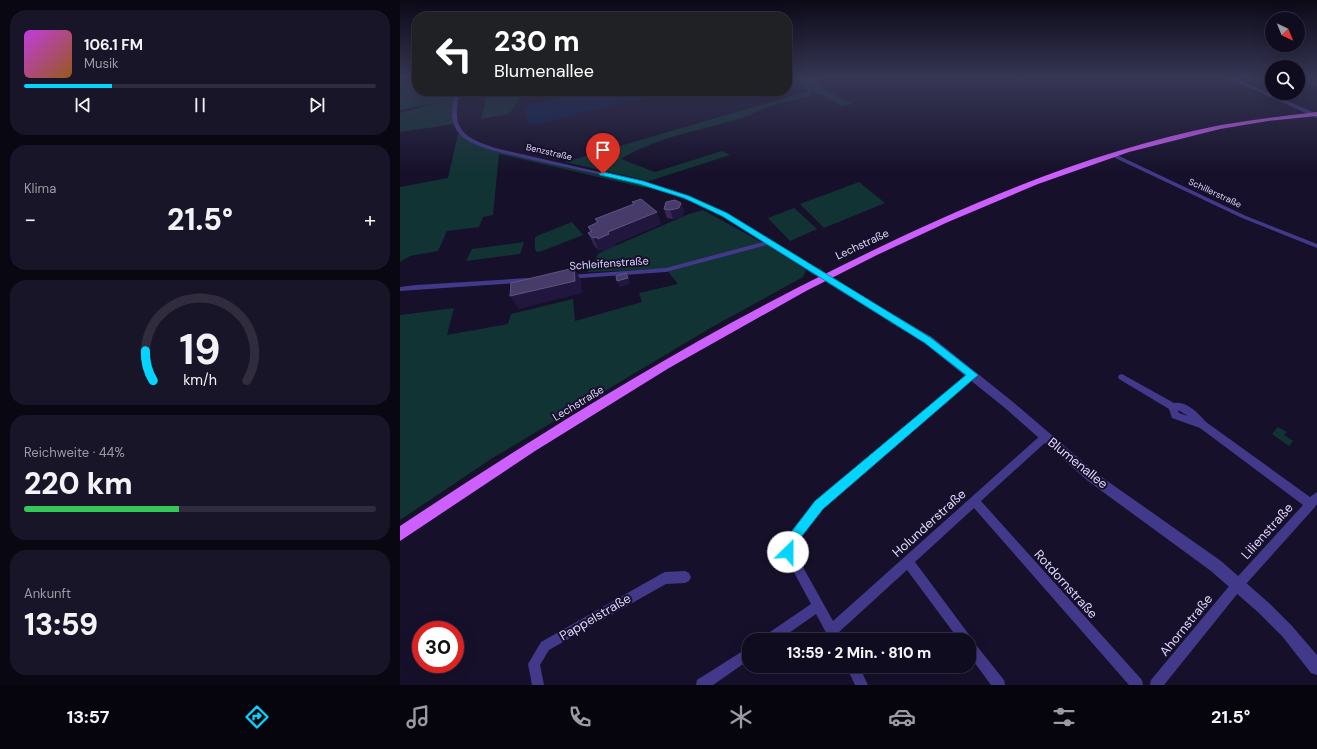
<!DOCTYPE html>
<html lang="de">
<meta charset="utf-8">
<style>
:root{--surface:#100c20;--page:#191529;--text:#f1f3f6;--muted:#9c9ba5;--line:#302c3e;--accent:#04d5ff}
body{margin:0;font-family:"DM Sans",sans-serif;background:var(--page);color:var(--text);height:100vh;display:flex;flex-direction:column;font-size:15px;white-space:nowrap}
*{box-sizing:border-box;margin:0}
p{font-size:13px;color:var(--muted)}
.icon{flex:none;width:22px;height:22px;fill:none;stroke:currentColor;stroke-width:2;stroke-linecap:round;stroke-linejoin:round}
.map{position:relative;flex:1;overflow:hidden}
.side{display:flex;flex-direction:column;gap:10px;padding:10px;background:#090712;width:400px}
.side>*{flex:none}
.top-card{position:absolute;left:12px;top:12px;width:380px;height:84px;border-radius:16px;box-shadow:0 4px 16px #0002,0 0 0 1px var(--line);background:#202124;color:#fff;overflow:hidden}
.needle{width:26px;rotate:137deg}
.fabs{position:absolute;left:865px;top:12px;display:grid;gap:8px}
.fabs a{display:grid;place-items:center;width:40px;height:40px;border-radius:50%;background:var(--surface);box-shadow:0 4px 16px #0002,0 0 0 1px var(--line);font-size:20px}
.speed{position:absolute;left:12px;top:621px;display:flex;gap:8px;font-size:20px;font-weight:700;text-align:center}
.speed>*{display:grid;place-content:center;width:52px;height:52px;border-radius:50%;background:var(--surface);box-shadow:0 4px 16px #0002,0 0 0 1px var(--line);line-height:1}
.speed .limit{border:6px solid #d22;background:#fff;color:#111}
.pin{position:absolute;display:grid;place-items:center;width:34px;height:34px;color:#fff;margin:-41px -17px;border-radius:50% 50% 50% 0;rotate:-45deg;box-shadow:0 0 4px #0007}
.pin .icon{rotate:45deg}
.me{position:absolute;width:44px;margin:-22px;rotate:23deg;stroke-linejoin:round;filter:drop-shadow(0 0 3px #0008)}
.turn{display:flex;align-items:center;gap:14px;height:84px;padding:0 16px;font-size:18px}
.turn .icon{width:52px;height:52px;stroke-width:2.5}
.turn b{display:block;font-size:28px;line-height:34px}
.big{font-size:30px;font-weight:800;line-height:1.1}
.side .widget{flex:1;display:flex;flex-direction:column;justify-content:center;gap:6px;min-width:0;padding:0 14px;border-radius:16px;background:var(--page)}
.side .dial{align-items:center;gap:0}
.dial svg{height:104px;overflow:visible;fill:none;stroke:var(--line);stroke-width:7;stroke-linecap:round;text-anchor:middle}
.dial text{fill:var(--text);stroke:none}
.song{display:flex;align-items:center;gap:12px}
.cover{width:48px;height:48px;border-radius:6px;background:linear-gradient(135deg,hsl(290 70% 55%),hsl(30 70% 35%))}
.played{height:4px;border-radius:2px;background:linear-gradient(90deg,var(--accent) 25%,var(--line) 25%)}
.keys{display:flex;justify-content:space-around;direction:ltr}
.heat{display:flex;justify-content:space-between;align-items:center;font-size:22px;direction:ltr}
.charge{height:6px;border-radius:3px;background:linear-gradient(90deg,#34c759 44%,var(--line) 0)}
.trip{position:absolute;left:342px;top:633px;width:234px;height:40px;border-radius:16px;background:var(--surface);box-shadow:0 4px 16px #0002,0 0 0 1px var(--line);font-weight:800;line-height:40px;text-align:center}
.tabs{display:flex;height:64px;justify-content:space-around;align-items:center;background:#06050d;color:var(--muted)}
.tabs .icon{width:28px;height:28px}
.tabs .on{color:var(--accent)}
.tabs b{font-size:18px;color:var(--text)}
main{display:flex;flex:1;min-height:0}
.map>svg:first-child{display:block}
.green{fill:#123334}
.water{fill:#091c49}
.lines{fill:none;stroke-linecap:round;stroke-linejoin:round}
.minor{fill:#42398a;fill-rule:evenodd}
.tertiary{fill:#42398a;fill-rule:evenodd}
.primary{fill:#ce5fff;fill-rule:evenodd}
.wall{fill:#352858}
.shaded-wall{fill:#21173e}
.building{fill:#473b6a;stroke:#5f5481}
.route{fill:#04d5ff;stroke:#038aa6}
.labels{text-anchor:middle;dominant-baseline:central;stroke-width:4;stroke-linejoin:round;paint-order:stroke}
.far-street-label{font-size:9px;fill:#dfd8ff;stroke:#16102a}
.street-label{font-size:11px;fill:#dfd8ff;stroke:#16102a}
.near-street-label{font-size:13px;fill:#dfd8ff;stroke:#16102a}
</style>
<main>
<section class="side">
<div class="widget">
<div class="song"><i class="cover"></i><div><b>106.1 FM</b><p>Musik</p></div></div>
<div class="played"></div>
<div class="keys"><svg class="icon" aria-label="previous" viewBox="0 0 24 24"><path d="M18 5L8 12l10 7zM5 5v14"/></svg><svg class="icon" aria-label="pause" viewBox="0 0 24 24"><path d="M8 5v14M16 5v14"/></svg><svg class="icon" aria-label="next" viewBox="0 0 24 24"><path d="M6 5l10 7-10 7zM19 5v14"/></svg></div>
</div>
<div class="widget"><p>Klima</p>
<div class="heat"><a>−</a><b class="big">21.5°</b><a>+</a></div>
</div>
<div class="widget dial"><svg viewBox="0 0 100 80">
<path d="M14 69A42 42 0 1 1 86 69"/>
<path d="M14 69A42 42 0 0 1 8 46" stroke="#04d5ff"/>
<text x="50" y="56" font-size="32" font-weight="700">19</text>
<text x="50" y="72" font-size="11">km/h</text>
</svg></div>
<div class="widget"><p>Reichweite · 44%</p><b class="big">220 km</b><div class="charge"></div></div>
<div class="widget"><p>Ankunft</p><b class="big">13:59</b></div>
</section>
<div class="map">
<svg width="917" height="685" viewBox="0 0 917 685">
<rect width="100%" height="100%" fill="#16102a"/>
<g class="green">
<path d="M395,77H416L417,82L427,91L452,104L441,106L425,96L410,92L411,95C396,101 380,102 366,108C356,111 347,117 338,119C298,131 257,137 221,159L255,172L322,151L330,155L249,181L165,162L409,91Z"/>
<path d="M17,81V91H56L52,99H56L55,124L0,132V113L43,102L0,110V83L6,85Z"/>
<path d="M84,91H124L109,114L81,119L85,104Z"/>
<path d="M60,132L68,138L87,147L255,187L252,188L241,187L99,154L93,215L83,217L79,227L47,231L38,251L10,256L0,262V187L48,178L58,134Z"/>
<path d="M459,182L485,203L424,228L400,204Z"/>
<path d="M394,208L417,229L390,241L368,218Z"/>
<path d="M303,210L370,247L406,270L403,277L312,327L91,459L0,520V315L54,308L47,335L108,324L111,314L173,299L175,321L242,302L239,293L278,284L266,269L187,272L199,253L289,214Z"/>
<path d="M172,222L183,235L142,251L137,252L135,249V238L137,236Z"/>
<path d="M124,242L120,254L66,261L72,249Z"/>
<path d="M878,427L887,432L884,435L893,441L889,446L872,434Z"/>
</g>
<path class="water" d="M187,91H270L135,125L128,124L125,111L129,105Z"/>
<g class="lines">
<g class="minor">
<path d="M898,77H902L917,84V87L898,78Z"/>
<path d="M56,91H60C50,131 64,138 99,149L243,182L288,196L327,214L428,277L427,279H421L367,245L266,272L167,279L166,277L167,275H170L266,268L363,242C349,233 336,223 322,216C295,202 268,192 240,184C202,174 163,167 124,158C105,153 81,150 64,138C48,126 51,108 56,91Z"/>
<path d="M711,154H715L846,216L917,244V248L842,218L711,156Z"/>
<path d="M128,278H131L132,280L131,282L0,291V287L16,285Z"/>
<path d="M573,372L576,373L577,375L576,377L423,509L394,545V551L433,621L642,434L645,433L648,434L650,437L648,440L581,501L742,680L743,685H729L574,508L515,562L570,636L572,640L604,680L605,685H591L569,655V640H559L507,570L439,632L443,640H430L416,614L379,640H362L364,636L411,604L383,552L385,539L415,501L570,373Z"/>
<path d="M722,374L774,403C787,401 798,413 806,422L910,497L917,492V504L915,507L838,593L764,685H750L751,680L830,585L903,505L800,428L772,418L769,409L719,379L718,377L719,375ZM778,410L788,416L779,413Z"/>
<path d="M285,571L289,573L291,577L289,581L285,583L266,584L149,650L140,665L144,685H132L128,664L141,642L261,574L265,572Z"/>
<path d="M349,647V660L313,685H296L297,680Z"/>
<path d="M446,666H459L468,685H455Z"/>
</g>
<g class="tertiary">
<path d="M826,77H833L917,114V118Z"/>
<path d="M424,274L532,337L613,402L696,473L821,561L869,603L892,626L917,655V675L911,673L882,636L859,613L811,571L688,481L605,408L524,343L421,279L420,277Z"/>
</g>
<path class="primary" d="M917,112V116L868,121L820,129L729,152L638,184L548,222L477,255L406,291L269,368L135,451L0,541V526C142,432 286,342 439,267C560,207 688,151 821,125C853,119 885,116 917,112Z"/>
</g>
<g class="wall">
<path d="M907,77H917V82Z"/>
<path d="M232,202L261,224L214,244L215,246L204,251L203,249L199,251L194,245L188,233L190,232L188,227L197,223L195,219L233,204Z"/>
<path d="M281,203L284,212L282,217L273,219L267,218L264,209Z"/>
</g>
<g class="shaded-wall">
<path d="M281,203L284,212L282,217L273,219L270,210Z"/>
<path d="M257,212L261,224L214,244L215,246L204,251L198,239L208,232Z"/>
<path d="M197,237L203,249L199,251L193,238Z"/>
<path d="M174,268L181,280L182,293L119,309L110,296Z"/>
<path d="M226,273L229,279L230,284L220,287L217,281Z"/>
</g>
<g class="building">
<path d="M241,199L257,212L208,232L209,234L198,239L197,237L193,238L188,233L192,231L188,227L198,222L195,219L234,204L232,202Z"/>
<path d="M275,200L281,203L279,208L270,210L264,209L266,202Z"/>
<path d="M174,268L175,281L110,296L111,283Z"/>
<path d="M226,273L228,278L217,281L216,276Z"/>
</g>
<linearGradient id="sky" x2="0" y2="1"><stop stop-color="#0c0917"/><stop offset="0.45" stop-color="#363755"/><stop offset="1" stop-color="#363755" stop-opacity="0"/></linearGradient>
<rect width="917" height="173" fill="url(#sky)"/>
<path class="route" d="M203,172L243,181L289,196L327,213L531,338L578,375L423,509L395,545L393,556L388,558L384,556L383,543L415,501L566,375L525,343L322,216L284,198L239,184L200,175L199,174Z"/>
<g class="labels">
<g class="far-street-label">
<text transform="translate(149 152) rotate(13)">Benzstraße</text>
<text transform="translate(815 193) rotate(25)">Schillerstraße</text>
</g>
<g class="street-label">
<text transform="translate(462 244) rotate(-25)">Lechstraße</text>
<text transform="translate(209 263) rotate(-4)">Schleifenstraße</text>
<text transform="translate(178 403) rotate(-31)">Lechstraße</text>
</g>
<g class="near-street-label">
<text transform="translate(678 463) rotate(39)">Blumenallee</text>
<text transform="translate(529 523) rotate(-42)">Holunderstraße</text>
<text transform="translate(867 531) rotate(-48)">Lilienstraße</text>
<text transform="translate(666 584) rotate(48)">Rotdornstraße</text>
<text transform="translate(195 617) rotate(-30)">Pappelstraße</text>
<text transform="translate(786 625) rotate(-51)">Ahornstraße</text>
</g>
</g>
</svg>
<div class="fabs">
<a><svg class="needle" viewBox="-14 -14 28 28"><path d="M0-13l5 13h-10z" fill="#e53935"/><path d="M0 13l5-13h-10z" fill="#9c9ba5"/></svg></a>
<a><svg class="icon" aria-label="search" viewBox="0 0 24 24"><circle cx="10" cy="10" r="6"/><path d="M15 15l6 6"/></svg></a>
</div>
<div class="speed"><div class="limit">30</div></div>
<div class="pin" style="left:203px;top:174px;background:#d93025"><svg class="icon" aria-label="arrive" viewBox="0 0 24 24"><path d="M6 21V4h12l-3 4 3 4H6"/></svg></div>
<svg class="me" style="left:388px;top:552px" viewBox="-20 -20 40 40"><circle r="19" fill="#fff"/><path d="M0-13L10 11 0 6-10 11z" fill="#04d5ff"/></svg>
<div class="trip">13:59 · 2 Min. · 810 m</div>
<div class="top-card">
<div class="turn"><svg class="icon" aria-label="left" viewBox="0 0 24 24"><path d="M17 20v-9H6M10 6l-5 5 5 5"/></svg><div><b>230 m</b>Blumenallee</div></div>
</div>
</div>
</main>
<nav class="tabs">
<b>13:57</b>
<svg class="icon on" aria-label="directions" viewBox="0 0 24 24"><path d="M12 3l9 9-9 9-9-9zM9 14v-3h6M13 9l2 2-2 2"/></svg>
<svg class="icon" aria-label="music" viewBox="0 0 24 24"><path d="M9 18V5l10-2v13"/><circle cx="6" cy="18" r="3"/><circle cx="16" cy="16" r="3"/></svg>
<svg class="icon" aria-label="phone" viewBox="0 0 24 24"><path d="M5 4h4l2 5-3 2q2 4 5 5l2-3 5 2v4C11 20 4 13 5 4z"/></svg>
<svg class="icon" aria-label="climate" viewBox="0 0 24 24"><path d="M12 3v18M4 7l16 10M4 17L20 7"/></svg>
<svg class="icon" aria-label="car" viewBox="0 0 24 24"><path d="M5 17H2v-5l4-1 3-4h7l3 4 3 1v5h-3M9 17h6M6 11h13"/><circle cx="7" cy="17" r="2"/><circle cx="17" cy="17" r="2"/></svg>
<svg class="icon" aria-label="filters" viewBox="0 0 24 24"><path d="M4 7h16M4 17h16"/><circle cx="9" cy="7" r="2"/><circle cx="15" cy="17" r="2"/></svg>
<b>21.5°</b>
</nav>
